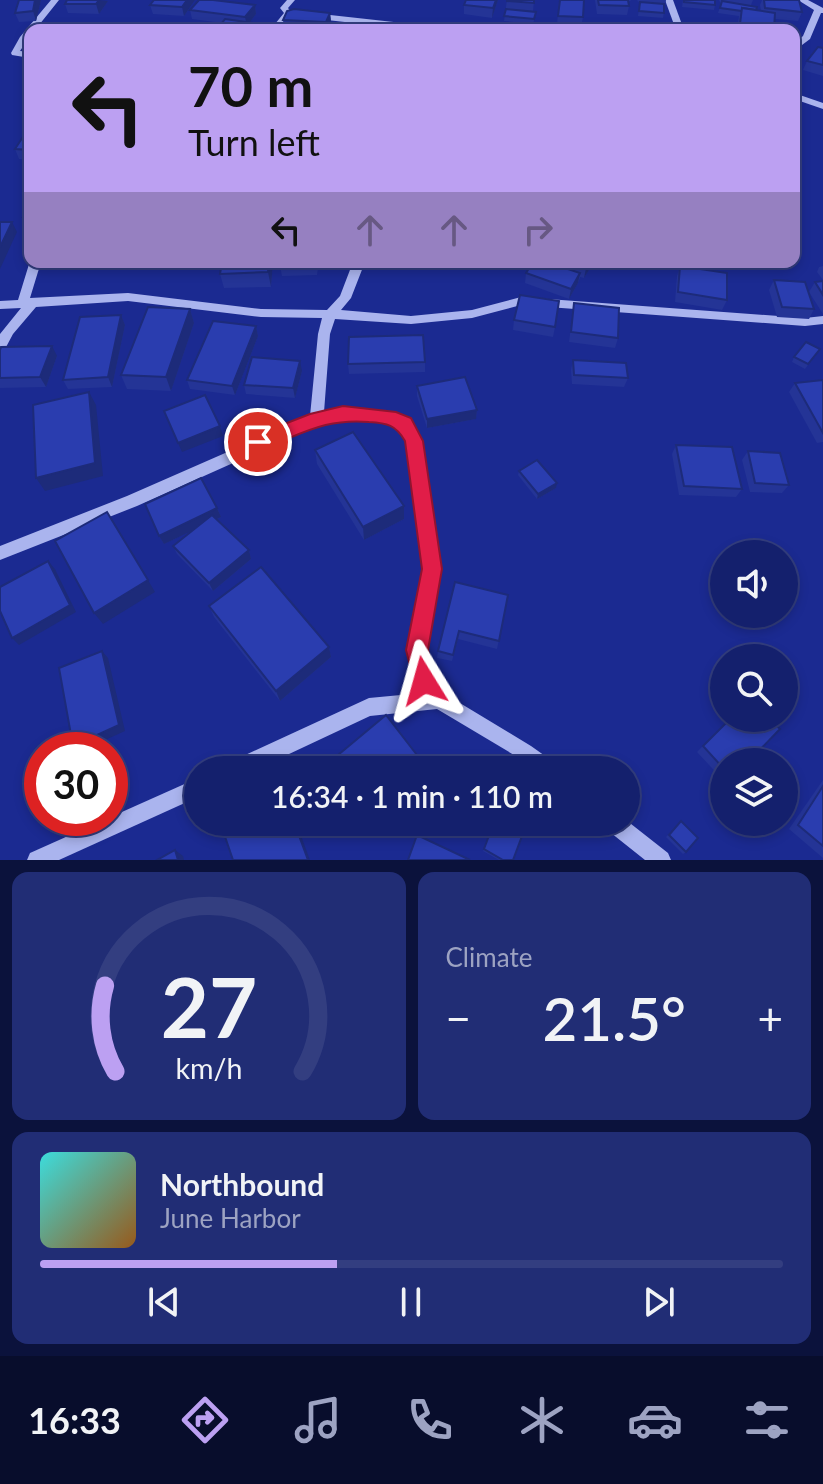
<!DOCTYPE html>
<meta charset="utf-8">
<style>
:root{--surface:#14206d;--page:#212d75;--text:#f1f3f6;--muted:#9da3c2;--line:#333e80;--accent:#bca0f2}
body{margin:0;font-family:Lato,sans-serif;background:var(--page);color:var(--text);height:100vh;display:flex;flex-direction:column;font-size:30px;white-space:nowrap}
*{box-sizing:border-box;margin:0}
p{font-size:26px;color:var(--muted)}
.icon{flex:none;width:44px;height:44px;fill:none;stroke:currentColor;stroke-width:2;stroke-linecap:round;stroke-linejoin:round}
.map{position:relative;height:860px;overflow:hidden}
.drawer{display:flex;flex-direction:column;gap:12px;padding:12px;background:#0b123c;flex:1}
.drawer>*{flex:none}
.banner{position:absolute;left:24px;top:24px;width:776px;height:244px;border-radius:16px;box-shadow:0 4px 12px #0003,0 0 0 2px var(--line);background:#bca0f2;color:#111;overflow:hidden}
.fabs{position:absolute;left:710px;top:540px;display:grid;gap:16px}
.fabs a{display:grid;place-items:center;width:88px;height:88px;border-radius:50%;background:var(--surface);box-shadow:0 4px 12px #0003,0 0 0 2px var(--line);font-size:40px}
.speed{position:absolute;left:24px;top:732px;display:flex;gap:16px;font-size:40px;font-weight:700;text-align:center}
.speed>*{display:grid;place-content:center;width:104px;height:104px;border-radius:50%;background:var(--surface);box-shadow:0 4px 12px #0003,0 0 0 2px var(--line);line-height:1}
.speed .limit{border:12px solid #d22;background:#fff;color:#111}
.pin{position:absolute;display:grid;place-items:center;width:68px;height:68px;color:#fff;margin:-34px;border:4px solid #fff;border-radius:50%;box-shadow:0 2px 8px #0007}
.me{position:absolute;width:88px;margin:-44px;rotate:352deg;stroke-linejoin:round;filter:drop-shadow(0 0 6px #0008)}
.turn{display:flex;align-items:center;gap:28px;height:168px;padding:0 32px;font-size:36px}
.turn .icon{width:104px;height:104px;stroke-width:2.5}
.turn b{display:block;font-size:56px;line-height:68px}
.lanes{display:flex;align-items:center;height:76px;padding:0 32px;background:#0003;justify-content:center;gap:40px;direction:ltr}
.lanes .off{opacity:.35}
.big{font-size:60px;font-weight:600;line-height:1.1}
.drawer .tile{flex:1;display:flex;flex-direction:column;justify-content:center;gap:12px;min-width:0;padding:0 28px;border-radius:16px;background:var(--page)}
.drawer .dial{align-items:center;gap:0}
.dial svg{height:208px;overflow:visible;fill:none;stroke:var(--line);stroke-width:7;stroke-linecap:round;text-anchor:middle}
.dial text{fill:var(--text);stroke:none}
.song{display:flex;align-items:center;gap:24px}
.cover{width:96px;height:96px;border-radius:12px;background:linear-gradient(135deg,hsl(180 70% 55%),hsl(30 70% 35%))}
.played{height:8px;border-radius:4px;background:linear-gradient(90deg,var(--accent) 40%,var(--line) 40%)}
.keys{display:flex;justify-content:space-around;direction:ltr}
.heat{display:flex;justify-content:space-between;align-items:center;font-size:44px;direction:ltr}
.drawer .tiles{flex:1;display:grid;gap:12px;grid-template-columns:1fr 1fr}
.tile:last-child{grid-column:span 2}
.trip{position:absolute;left:184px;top:756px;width:456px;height:80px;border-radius:40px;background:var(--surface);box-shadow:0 4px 12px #0003,0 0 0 2px var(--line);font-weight:600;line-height:80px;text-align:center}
.dock{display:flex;height:128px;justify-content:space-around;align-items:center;background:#080d2c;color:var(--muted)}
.dock .icon{width:56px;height:56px}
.dock .selected{color:var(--accent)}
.dock b{font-size:36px;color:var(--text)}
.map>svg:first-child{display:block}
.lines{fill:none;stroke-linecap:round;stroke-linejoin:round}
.minor{fill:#aab4ee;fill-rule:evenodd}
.wall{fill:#243496}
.shaded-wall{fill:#1d2b7a}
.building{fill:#2a3daf;stroke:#1d2b7a;stroke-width:2}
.route{fill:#e11d48;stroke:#92132f;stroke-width:2}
</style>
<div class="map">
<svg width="823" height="860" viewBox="0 0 823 860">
<rect width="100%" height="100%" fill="#1b2a91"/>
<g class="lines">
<g class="minor">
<path d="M51,0H59L35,30H30V36L20,51L30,52V58L12,55L11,53L20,37Z"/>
<path d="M287,0H295L288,8L292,13L279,30H270L284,13L280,8Z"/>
<path d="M665,0H673L684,30H676Z"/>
<path d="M798,0H808L823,8V13H821L810,39L794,51V44L803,36L814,10Z"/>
<path d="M312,13L439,27L443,30H416L309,18L308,16Z"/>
<path d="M794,93L823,103V109L794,99Z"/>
<path d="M30,261L41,262L30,298L128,293L261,309L327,310L340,296L353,262H365L351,298L341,310L411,316L472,310L521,297L805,318L823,316V324L805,326L521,305L472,318L411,324L335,319L330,334L324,412L375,409L402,415L411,422L421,441L440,569L425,650L432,677L445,694L531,746L555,763L557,770H533L519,758L437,709L370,716L255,770H226L228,763L369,698L422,693L415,681L409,650L424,569L407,441L400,428L387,421L362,419L320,424L137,506L0,560V546L127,496L310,416L318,334L322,318L261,317L128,301L36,307L13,334L5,349L0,351V334L21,308L0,309V301L18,300Z"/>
<path d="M198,778V797L59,860H27L30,853Z"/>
<path d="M626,820L668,853L671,860H645L606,829L603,822H626Z"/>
</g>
</g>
<g class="wall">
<path d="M41,0L36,21L19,22L15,13Z"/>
<path d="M195,0L184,16L153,14L150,5Z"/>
<path d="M466,0H498L492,18L464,14V5Z"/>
<path d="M507,0H534L533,12L535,17L533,24L504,21Z"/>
<path d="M559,0L583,17L581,27L557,25Z"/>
<path d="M595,0H631L630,1H628L629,6L627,15L597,14Z"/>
<path d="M638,0H666L663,18L638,16L640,2L637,1Z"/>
<path d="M683,0H715V5L714,10L682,7Z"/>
<path d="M719,0H753L751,5H746L756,10L761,11L760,5L762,0H799L802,12L798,21L775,19L774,30H737L739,16L718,13L721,4Z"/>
<path d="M108,1L99,14L68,13L65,4Z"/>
<path d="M255,5L256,14L250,22L222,23L192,19L190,10Z"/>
<path d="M330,13L331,22L328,30H284L283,20Z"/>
<path d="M823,48V76L803,70L807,61Z"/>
<path d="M30,126V160L19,159L15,149Z"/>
<path d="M30,207V227H28L23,217Z"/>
<path d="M69,262H112V263L70,266Z"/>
<path d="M273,262L271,287L224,288L220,274Z"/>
<path d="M319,262L317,275L282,276L280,266Z"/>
<path d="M533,262H594L584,278L580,277L578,283L569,299L525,283L526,273Z"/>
<path d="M680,266L727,300L722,310L675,302L677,276Z"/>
<path d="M823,266V280L817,272L819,267Z"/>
<path d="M774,280L814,309L809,319L777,317L769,290Z"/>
<path d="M823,281V314L809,292L815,282Z"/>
<path d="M574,303L618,338L615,348L569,342Z"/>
<path d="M190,309L194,323L171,391L127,389L121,375Z"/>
<path d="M121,315L125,325L112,387L68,389L63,380Z"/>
<path d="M514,320L555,327L553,337L513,330Z"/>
<path d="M256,326L258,336L235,395L190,389L187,380Z"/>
<path d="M820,349L805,369L792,362L794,357Z"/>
<path d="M0,350L57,356L46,387L0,388Z"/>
<path d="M573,360L628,378L624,387L572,384L571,370Z"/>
<path d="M425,362V372L349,374L348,364Z"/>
<path d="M302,371L295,398L246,394L244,385Z"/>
<path d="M823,380V442L817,443L789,392L795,383Z"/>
<path d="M417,386L477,410L476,419L427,428L417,396Z"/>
<path d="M676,445L742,489L736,497L679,495L672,454Z"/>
<path d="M315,450L404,519L364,540L317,464Z"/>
<path d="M748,451L789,485L782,493L750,492L742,460Z"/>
<path d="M519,471L556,488L537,499L518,475Z"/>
<path d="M217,508L221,517L217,519L249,550L251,559L213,591L177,554L173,546L191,531L164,544L159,536Z"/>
<path d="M455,582L508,595L497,649L458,639L452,661L437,658L438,651Z"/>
<path d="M209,606L329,647L331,657L280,701L214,617Z"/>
<path d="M730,718L724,762V781L697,752Z"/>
<path d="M823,780V858L789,829Z"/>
<path d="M681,821L686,852L683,854L666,837Z"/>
<path d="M494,822L513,860H499L483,851Z"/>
</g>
<g class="shaded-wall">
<path d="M35,0H41L36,21L33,11Z"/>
<path d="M99,0L108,1L99,14L96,4Z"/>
<path d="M187,0H195L184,16L182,7Z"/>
<path d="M496,0H498L492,18L493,8Z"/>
<path d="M255,5L256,14L247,26L245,17Z"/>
<path d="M330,13L331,22L327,30L326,22Z"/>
<path d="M253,23L254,30H247Z"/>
<path d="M12,222L17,232L0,269V247Z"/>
<path d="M269,262H273L271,287L268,272Z"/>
<path d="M590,262H594L584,278L586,268Z"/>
<path d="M580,273L578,283L569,299L571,289Z"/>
<path d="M190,309L194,323L171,391L166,377Z"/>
<path d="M121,315L125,325L112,387L108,377Z"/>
<path d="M256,326L258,336L235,395L232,386Z"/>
<path d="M52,346L57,356L46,387L40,377Z"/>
<path d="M300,361L302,371L295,398L293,388Z"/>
<path d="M89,392L96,405L103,476L45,491L36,478Z"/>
<path d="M477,410L476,419L427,428V419Z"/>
<path d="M220,426L223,436L182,452L178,443Z"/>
<path d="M557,483L556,488L537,499L538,494Z"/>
<path d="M404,506V519L364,540L363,527Z"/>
<path d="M217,508L221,517L164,544L159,536Z"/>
<path d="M249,550L251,559L213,591L209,583Z"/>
<path d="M48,561L55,569L76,612L19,645L12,638Z"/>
<path d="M148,580L155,592L103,624L94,613Z"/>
<path d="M329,647L331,657L280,701L276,691Z"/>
<path d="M102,651L108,658L125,731L83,750H78L73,746Z"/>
<path d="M294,822H296L310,860H308Z"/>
<path d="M175,850L183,856L184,860H178Z"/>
</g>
<g class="building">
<path d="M19,0H35L33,11L15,13Z"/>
<path d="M67,0H99L96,4H65Z"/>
<path d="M154,0H187L182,7L150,5Z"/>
<path d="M199,0H213L255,5L245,17L190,10Z"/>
<path d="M466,0H496L493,8L464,5Z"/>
<path d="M507,0H534V3L507,1Z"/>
<path d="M560,0H584L583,17L558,16Z"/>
<path d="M598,0H628L629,6L599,5Z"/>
<path d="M684,0H715V5L684,2Z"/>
<path d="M764,0H799L802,12L765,8Z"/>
<path d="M722,1L757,7L756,10L742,8V11L720,8Z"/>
<path d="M640,2L664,4V13L639,11Z"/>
<path d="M742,8L775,13L774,29L740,24Z"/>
<path d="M294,9L330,13L326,22L283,20L287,11Z"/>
<path d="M506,9L536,12L534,19L504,16Z"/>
<path d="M225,19L253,23L247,30H216Z"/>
<path d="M656,23L679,26V30H655Z"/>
<path d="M818,47L823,48V65L807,61Z"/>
<path d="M30,126V150L15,149Z"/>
<path d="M30,207V217H23Z"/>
<path d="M0,222H12L0,247Z"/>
<path d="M222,262H269L268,272L220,274Z"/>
<path d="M280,262H317L316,265L280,266Z"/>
<path d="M533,262H547L580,273L571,289L526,273Z"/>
<path d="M569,262H590L586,268Z"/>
<path d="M680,266L727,273V300L678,292Z"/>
<path d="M774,280L805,282L814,309L782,307Z"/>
<path d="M823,281V295L815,282Z"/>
<path d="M520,295L559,301L555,327L514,320Z"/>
<path d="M574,303L619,308L618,338L571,332Z"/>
<path d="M148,307L190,309L166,377L121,375Z"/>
<path d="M121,315L108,377L63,380L80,317Z"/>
<path d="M213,321L256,326L232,386L187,380Z"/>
<path d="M423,335L425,362L348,364L349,337Z"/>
<path d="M806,342L820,349L808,364L794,357Z"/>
<path d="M52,346L40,377L0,378V350L1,347Z"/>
<path d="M252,357L300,361L293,388L244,385Z"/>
<path d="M573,360L626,363L628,378L574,375Z"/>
<path d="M465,377L477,410L427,419L417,386Z"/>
<path d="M823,380V433L795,383Z"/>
<path d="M89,392L95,463L36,478L33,405Z"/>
<path d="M205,395L220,426L178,443L164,411Z"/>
<path d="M353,432L404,506L363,527L315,450Z"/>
<path d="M676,445L732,447L742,489L684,486Z"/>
<path d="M748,451L780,453L789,485L755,483Z"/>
<path d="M537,460L557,483L538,494L519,471Z"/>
<path d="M201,478L217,508L159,536L145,504Z"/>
<path d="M107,512L148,580L94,613L55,541Z"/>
<path d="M212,515L249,550L209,583L173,546Z"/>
<path d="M48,561L70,605L12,638L0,611V587Z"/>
<path d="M261,567L329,647L276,691L209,606Z"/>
<path d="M455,582L508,595L499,641L459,631L453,655L438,651Z"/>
<path d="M102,651L119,725L73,746L59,668Z"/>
<path d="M386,715L424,764L417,770H330L326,765Z"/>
<path d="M731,718H769L780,729L748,762H724V769L703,746Z"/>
<path d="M823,786V846L798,825Z"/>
<path d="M681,821L698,838L686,852L669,835Z"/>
<path d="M220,822H294L308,860H233Z"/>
<path d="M494,822H513L525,828L513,860H503L484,849Z"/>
<path d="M417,835L470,860H408Z"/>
<path d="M175,850L178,860H157Z"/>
</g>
<path class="route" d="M343,406L396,412L411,418L423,441L442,569L428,650L435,681L432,689L424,692L416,689L406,650L422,569L405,441C396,425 387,423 369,422C322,418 300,436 258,450L249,442L251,437L310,414Z"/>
</svg>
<div class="fabs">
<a><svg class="icon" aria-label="sound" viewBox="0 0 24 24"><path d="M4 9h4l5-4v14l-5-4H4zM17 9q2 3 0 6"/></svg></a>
<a><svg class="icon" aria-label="search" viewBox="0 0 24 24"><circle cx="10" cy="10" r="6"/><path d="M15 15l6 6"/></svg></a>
<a><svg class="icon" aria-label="layers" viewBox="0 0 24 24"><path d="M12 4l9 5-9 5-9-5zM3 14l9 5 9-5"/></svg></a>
</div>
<div class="speed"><div class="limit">30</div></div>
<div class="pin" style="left:258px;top:442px;background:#d93025"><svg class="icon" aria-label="arrive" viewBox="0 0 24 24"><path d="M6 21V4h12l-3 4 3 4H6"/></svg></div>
<svg class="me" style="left:424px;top:681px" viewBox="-20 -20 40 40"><path d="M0-17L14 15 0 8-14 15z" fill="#e11d48" stroke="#fff" stroke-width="4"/></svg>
<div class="trip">16:34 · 1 min · 110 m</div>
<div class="banner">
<div class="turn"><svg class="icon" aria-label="left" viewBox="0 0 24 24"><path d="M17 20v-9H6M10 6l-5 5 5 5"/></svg><div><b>70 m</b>Turn left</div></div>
<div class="lanes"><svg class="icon" aria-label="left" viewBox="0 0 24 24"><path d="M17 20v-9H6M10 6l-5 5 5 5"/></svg><svg class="icon off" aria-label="ahead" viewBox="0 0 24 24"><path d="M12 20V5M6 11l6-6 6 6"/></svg><svg class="icon off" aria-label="ahead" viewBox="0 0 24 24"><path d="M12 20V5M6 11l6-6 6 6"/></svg><svg class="icon off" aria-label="right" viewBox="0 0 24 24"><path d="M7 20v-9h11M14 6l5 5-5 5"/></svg></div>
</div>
</div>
<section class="drawer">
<div class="tiles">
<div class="tile dial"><svg viewBox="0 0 100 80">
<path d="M14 69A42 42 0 1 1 86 69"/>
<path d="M14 69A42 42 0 0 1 10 36" stroke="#bca0f2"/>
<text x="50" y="56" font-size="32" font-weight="700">27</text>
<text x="50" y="72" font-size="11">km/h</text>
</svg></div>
<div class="tile"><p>Climate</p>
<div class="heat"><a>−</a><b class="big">21.5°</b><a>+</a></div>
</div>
<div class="tile">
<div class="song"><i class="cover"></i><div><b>Northbound</b><p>June Harbor</p></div></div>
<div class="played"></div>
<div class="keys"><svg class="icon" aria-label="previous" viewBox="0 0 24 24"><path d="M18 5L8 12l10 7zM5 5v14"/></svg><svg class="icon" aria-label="pause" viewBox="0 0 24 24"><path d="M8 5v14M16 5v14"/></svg><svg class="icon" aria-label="next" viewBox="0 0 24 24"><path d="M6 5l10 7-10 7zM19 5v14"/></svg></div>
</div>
</div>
</section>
<nav class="dock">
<b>16:33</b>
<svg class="icon selected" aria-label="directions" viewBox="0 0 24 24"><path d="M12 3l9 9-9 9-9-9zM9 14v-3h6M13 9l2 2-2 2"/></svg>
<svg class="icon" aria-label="music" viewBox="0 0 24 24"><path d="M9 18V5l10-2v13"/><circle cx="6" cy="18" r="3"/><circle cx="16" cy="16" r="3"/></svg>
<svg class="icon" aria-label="phone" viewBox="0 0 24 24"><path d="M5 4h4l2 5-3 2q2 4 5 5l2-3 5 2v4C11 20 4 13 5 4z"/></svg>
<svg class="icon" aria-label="climate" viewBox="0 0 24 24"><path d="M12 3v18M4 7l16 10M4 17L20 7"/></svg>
<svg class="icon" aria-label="car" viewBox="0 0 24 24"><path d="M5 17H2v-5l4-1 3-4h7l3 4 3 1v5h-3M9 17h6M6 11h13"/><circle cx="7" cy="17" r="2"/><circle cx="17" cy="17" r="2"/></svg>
<svg class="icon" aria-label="filters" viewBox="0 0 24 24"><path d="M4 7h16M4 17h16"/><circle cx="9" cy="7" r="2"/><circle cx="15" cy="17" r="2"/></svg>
</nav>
